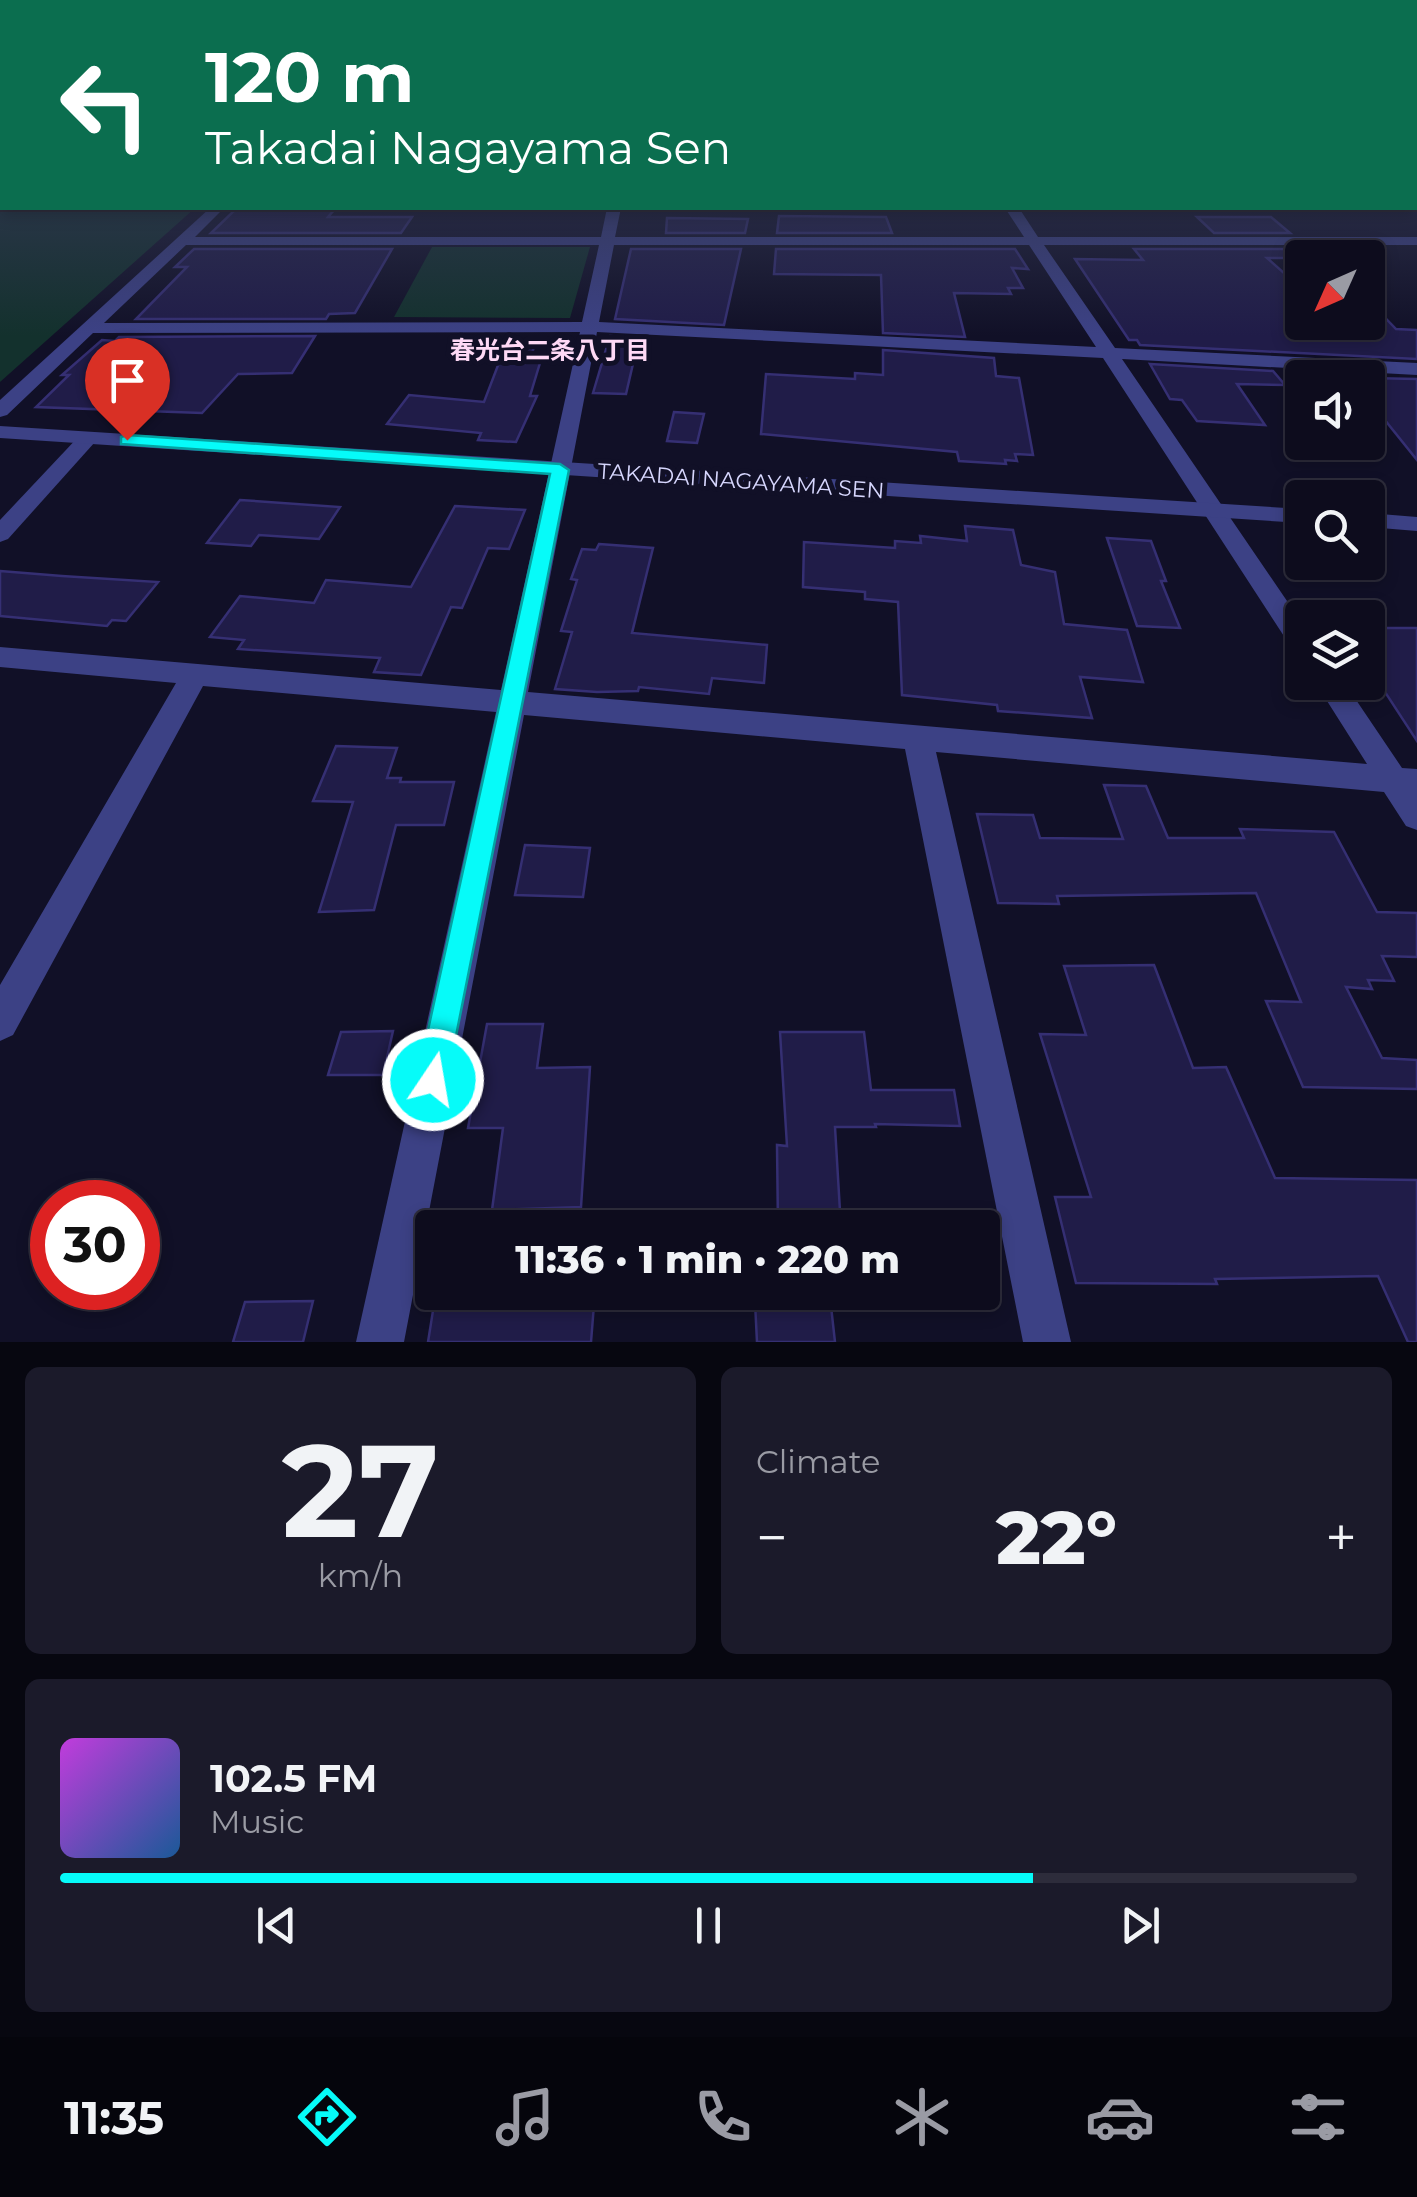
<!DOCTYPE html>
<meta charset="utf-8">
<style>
:root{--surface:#0d0c1d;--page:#1b1a2a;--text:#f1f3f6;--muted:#9a9ba4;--line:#2d2c3b;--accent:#06fbf9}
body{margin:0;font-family:Montserrat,"Noto Sans JP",sans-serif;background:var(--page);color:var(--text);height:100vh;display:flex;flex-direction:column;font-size:38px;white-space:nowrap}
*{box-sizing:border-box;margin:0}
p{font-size:32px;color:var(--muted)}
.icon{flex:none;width:55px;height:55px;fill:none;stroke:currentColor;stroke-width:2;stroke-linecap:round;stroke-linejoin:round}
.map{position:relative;height:1342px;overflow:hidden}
.details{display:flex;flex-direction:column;gap:25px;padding:25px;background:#070710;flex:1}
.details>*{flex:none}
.hud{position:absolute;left:0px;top:0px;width:1418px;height:210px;box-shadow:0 5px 15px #0003,0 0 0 2px var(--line);background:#0b6e4f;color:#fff;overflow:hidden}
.needle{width:65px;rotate:225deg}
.buttons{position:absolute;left:1285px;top:240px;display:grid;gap:20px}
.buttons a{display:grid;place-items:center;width:100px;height:100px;border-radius:10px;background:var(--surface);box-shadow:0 5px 15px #0003,0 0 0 2px var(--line);font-size:50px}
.speed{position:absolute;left:30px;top:1180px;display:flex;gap:20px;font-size:50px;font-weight:700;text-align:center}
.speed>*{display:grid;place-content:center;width:130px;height:130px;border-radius:50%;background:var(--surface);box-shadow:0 5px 15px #0003,0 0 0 2px var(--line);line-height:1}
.speed .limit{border:15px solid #d22;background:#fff;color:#111}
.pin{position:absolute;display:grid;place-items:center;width:85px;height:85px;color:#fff;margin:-102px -42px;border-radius:50% 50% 50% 0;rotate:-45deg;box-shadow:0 0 10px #0007}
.pin .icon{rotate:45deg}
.me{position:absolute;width:110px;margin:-55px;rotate:12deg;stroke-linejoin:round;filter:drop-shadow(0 0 8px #0008)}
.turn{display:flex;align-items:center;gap:35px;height:210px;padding:0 40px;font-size:45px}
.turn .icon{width:130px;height:130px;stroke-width:2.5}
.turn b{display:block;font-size:70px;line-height:85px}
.big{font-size:75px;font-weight:800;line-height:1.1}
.details .tile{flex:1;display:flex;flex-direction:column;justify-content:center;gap:15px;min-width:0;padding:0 35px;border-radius:15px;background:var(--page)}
.details .dial{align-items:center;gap:0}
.dial b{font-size:130px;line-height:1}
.song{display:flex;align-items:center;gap:30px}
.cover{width:120px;height:120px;border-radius:15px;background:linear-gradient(135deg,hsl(290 70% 55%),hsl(210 70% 35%))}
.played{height:10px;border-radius:5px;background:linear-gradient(90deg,var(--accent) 75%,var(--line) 75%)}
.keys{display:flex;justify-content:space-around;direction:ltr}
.heat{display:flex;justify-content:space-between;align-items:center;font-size:55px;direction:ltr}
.details .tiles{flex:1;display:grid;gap:25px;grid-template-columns:1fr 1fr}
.tile:last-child{grid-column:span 2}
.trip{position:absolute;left:415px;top:1210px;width:585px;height:100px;border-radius:10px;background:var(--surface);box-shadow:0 5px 15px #0003,0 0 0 2px var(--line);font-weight:800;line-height:100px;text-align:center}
.menu{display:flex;height:160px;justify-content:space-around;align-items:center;background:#05050c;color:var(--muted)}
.menu .icon{width:70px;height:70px}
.menu .active{color:var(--accent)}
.menu b{font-size:45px;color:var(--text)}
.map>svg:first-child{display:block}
.green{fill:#13312d}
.building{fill:#201c48;stroke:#352f73;stroke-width:2.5}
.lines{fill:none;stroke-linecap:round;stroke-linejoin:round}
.service{fill:#3c4185;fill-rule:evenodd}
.minor{fill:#3c4185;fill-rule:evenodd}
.tertiary{fill:#3c4185;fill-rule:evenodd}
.route{fill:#06fbf9;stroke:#04a3a2;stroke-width:2.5}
.labels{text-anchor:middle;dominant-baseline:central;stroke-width:10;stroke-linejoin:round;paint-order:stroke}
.far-street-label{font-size:22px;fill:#d7d7fe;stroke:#111027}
.far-neighbourhood-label{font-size:25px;font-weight:bold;fill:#fed9f5;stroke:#111027}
</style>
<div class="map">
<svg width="1417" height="1342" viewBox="0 0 1417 1342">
<rect width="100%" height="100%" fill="#111027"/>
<g class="green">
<path d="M0,164L2,208H195L0,382Z"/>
<path d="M432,247H590L570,318L394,317Z"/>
</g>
<g class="building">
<path d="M237,208L335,209L328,217H412L401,233H211Z"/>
<path d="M779,216L886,217L892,233H777Z"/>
<path d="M1197,217H1271L1290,233H1214Z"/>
<path d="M667,218L748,219L745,233H666Z"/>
<path d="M194,249H392L355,313L329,314L326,319H136L187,267H175Z"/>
<path d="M631,249H741L724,325L615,319Z"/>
<path d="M776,249H1015L1028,269L1012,268L1023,288H1008L1011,294L954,293L965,337L883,333L881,275L774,274Z"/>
<path d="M1134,249H1309L1319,258H1267L1302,289V322H1368V300L1396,329L1417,330V359L1140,345L1137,340H1129L1075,259L1143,260Z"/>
<path d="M315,336L292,373L238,374L202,413L36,407L69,375H62L102,340L115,341L119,337Z"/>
<path d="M610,336L639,338L626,394L593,393Z"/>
<path d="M505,347H534L532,353H543L530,396H537L516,442L478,440L481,433L387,424L409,395L484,402Z"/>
<path d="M883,350L994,358L996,376L1019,378L1033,455L1015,454L1017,461L1005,460L1006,464L959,461L957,452L761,434L766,374L855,379V373L883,375Z"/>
<path d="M1150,364L1273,371L1285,385L1237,384L1265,425L1197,421L1182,400L1170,399Z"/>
<path d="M1368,378L1417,379V460L1368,399Z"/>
<path d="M674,412L704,414L697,443L667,441Z"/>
<path d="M240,500L340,507L319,539L259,535L251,546L207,543Z"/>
<path d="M455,506L525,510L509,549L488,548L462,608L451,607L421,675L374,672L380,658L238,649L244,640L210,637L240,596L314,603L326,580L411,587Z"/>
<path d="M965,526L1013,530L1021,565L1055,572L1064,624L1127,630L1143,682L1080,677L1092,718L998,711L997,705L902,695L898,602L865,599V592L803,587L804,542L895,548V541L921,543L920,536L967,541Z"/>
<path d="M1107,538L1151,541L1166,581H1161L1180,628L1137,626Z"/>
<path d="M599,544L653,548L632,633L767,645L764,683L712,678L709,694L639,687L638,691L597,692L555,689L572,632L561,631L577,580L571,579L582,549L596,550Z"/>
<path d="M0,571L62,576L158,582L126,621L112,620L107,626L0,616Z"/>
<path d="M1368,628H1417V741L1368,666Z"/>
<path d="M336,746L397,748L387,778H401L400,782H454L444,825H396L374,910L319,912L353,802L313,801Z"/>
<path d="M1104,785L1146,786L1168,838H1244L1240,829L1334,832L1377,912L1417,913V957L1382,956L1394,981L1368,980L1372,989L1346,987L1382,1058L1417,1060V1089L1303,1087L1266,1001L1301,1002L1256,893L1057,896L1059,904L998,903L977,814L1033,815L1040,838L1123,839Z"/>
<path d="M525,845L590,848L583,897L515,895Z"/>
<path d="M1154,965L1193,1068L1226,1067L1275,1178L1417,1180V1342H1408L1378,1276L1215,1279L1217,1284L1076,1283L1055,1197H1091L1040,1034L1086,1035L1064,966Z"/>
<path d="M487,1024H543L537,1068L590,1067L581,1207L492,1210L503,1128H468Z"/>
<path d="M393,1031L383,1075H328L341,1032Z"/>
<path d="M780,1032H864L871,1090H954L960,1126L875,1124L876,1127H835L841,1228H778L777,1145L787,1146Z"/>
<path d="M436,1292H595L591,1342H428Z"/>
<path d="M830,1297L835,1342H757L755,1302Z"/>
<path d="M313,1301L303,1342H233L245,1302Z"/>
</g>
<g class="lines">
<rect class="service" x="0" y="148" width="2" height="3"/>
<g class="minor">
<rect x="1415" y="174" width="2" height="8"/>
<rect x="1415" y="198" width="2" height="9"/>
<path d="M210,208H224L195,237H601L607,208H621L615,237H1024L1005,208H1019L1038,237H1417V245H1044L1115,348L1417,363V375L1122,359L1302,623V653L1293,650L1103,358L597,332L528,692L1367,764L1315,682H1344L1402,768L1417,769V830L1406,826L1384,792L936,752L1071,1342H1023L905,749L524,715L404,1342H356L496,712L203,686L13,1035L0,1041V985L176,683L0,667V647L501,690L580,332L93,333L7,415L0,417V400ZM186,245H599L582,322L104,323ZM614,245H1029L1096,347L599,322Z"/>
<path d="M88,432L98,438L95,442L8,539L0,542V520L81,434Z"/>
</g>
<g class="tertiary">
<path d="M0,426L1302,509V523L0,438Z"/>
<path d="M1368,513L1417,517V531L1368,527Z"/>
</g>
</g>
<linearGradient id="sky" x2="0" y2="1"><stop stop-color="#090915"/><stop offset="0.44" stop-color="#323752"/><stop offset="1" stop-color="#323752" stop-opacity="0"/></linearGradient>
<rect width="1417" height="336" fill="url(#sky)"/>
<path class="route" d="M127,435L560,464L569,470L445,1091L433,1096L421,1091L417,1080L550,474L121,444V437Z"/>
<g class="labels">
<g class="far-street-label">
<text transform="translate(741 481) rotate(4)">TAKADAI NAGAYAMA SEN</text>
</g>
<g class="far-neighbourhood-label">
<text x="550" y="350">春光台二条八丁目</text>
</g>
</g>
</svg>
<div class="buttons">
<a><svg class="needle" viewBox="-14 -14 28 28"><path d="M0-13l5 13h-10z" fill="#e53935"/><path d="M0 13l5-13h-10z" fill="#9a9ba4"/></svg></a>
<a><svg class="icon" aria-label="sound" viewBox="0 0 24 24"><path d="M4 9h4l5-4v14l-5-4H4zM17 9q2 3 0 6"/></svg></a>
<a><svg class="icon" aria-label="search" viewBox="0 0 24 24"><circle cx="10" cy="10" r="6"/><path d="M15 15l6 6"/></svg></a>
<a><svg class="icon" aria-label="layers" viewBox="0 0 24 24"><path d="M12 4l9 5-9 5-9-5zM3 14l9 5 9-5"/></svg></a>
</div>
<div class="speed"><div class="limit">30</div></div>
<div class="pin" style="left:127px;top:440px;background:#d93025"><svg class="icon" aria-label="arrive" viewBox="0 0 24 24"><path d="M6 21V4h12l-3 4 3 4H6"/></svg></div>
<svg class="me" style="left:433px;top:1080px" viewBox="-20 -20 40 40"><circle r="17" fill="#06fbf9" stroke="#fff" stroke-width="3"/><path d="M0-11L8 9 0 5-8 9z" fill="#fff"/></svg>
<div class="trip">11:36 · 1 min · 220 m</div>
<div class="hud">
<div class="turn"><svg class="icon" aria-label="left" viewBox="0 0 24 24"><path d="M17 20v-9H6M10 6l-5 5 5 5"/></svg><div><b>120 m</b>Takadai Nagayama Sen</div></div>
</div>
</div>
<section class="details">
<div class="tiles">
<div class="tile dial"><b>27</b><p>km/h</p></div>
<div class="tile"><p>Climate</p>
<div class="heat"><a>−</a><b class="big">22°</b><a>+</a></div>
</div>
<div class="tile">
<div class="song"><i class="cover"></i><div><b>102.5 FM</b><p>Music</p></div></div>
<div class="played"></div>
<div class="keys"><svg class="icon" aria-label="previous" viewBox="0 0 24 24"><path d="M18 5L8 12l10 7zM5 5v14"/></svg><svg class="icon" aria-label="pause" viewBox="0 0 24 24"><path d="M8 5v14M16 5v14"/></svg><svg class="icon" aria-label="next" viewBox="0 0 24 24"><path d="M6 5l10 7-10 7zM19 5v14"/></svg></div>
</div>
</div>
</section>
<nav class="menu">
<b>11:35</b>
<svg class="icon active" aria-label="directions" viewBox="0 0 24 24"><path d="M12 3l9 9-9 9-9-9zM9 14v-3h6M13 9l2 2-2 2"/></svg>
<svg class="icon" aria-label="music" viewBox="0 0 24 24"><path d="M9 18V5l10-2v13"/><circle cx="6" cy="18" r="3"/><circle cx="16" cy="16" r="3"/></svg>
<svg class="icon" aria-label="phone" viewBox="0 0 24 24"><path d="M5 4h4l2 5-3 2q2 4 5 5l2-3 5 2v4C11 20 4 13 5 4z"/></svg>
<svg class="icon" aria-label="climate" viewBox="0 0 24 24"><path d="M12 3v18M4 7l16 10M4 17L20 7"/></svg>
<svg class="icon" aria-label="car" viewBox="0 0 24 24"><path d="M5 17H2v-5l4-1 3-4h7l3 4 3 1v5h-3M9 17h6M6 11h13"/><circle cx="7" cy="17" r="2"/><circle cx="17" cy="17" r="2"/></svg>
<svg class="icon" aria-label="filters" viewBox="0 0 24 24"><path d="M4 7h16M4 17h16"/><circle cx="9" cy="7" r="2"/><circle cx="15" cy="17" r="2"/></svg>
</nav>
